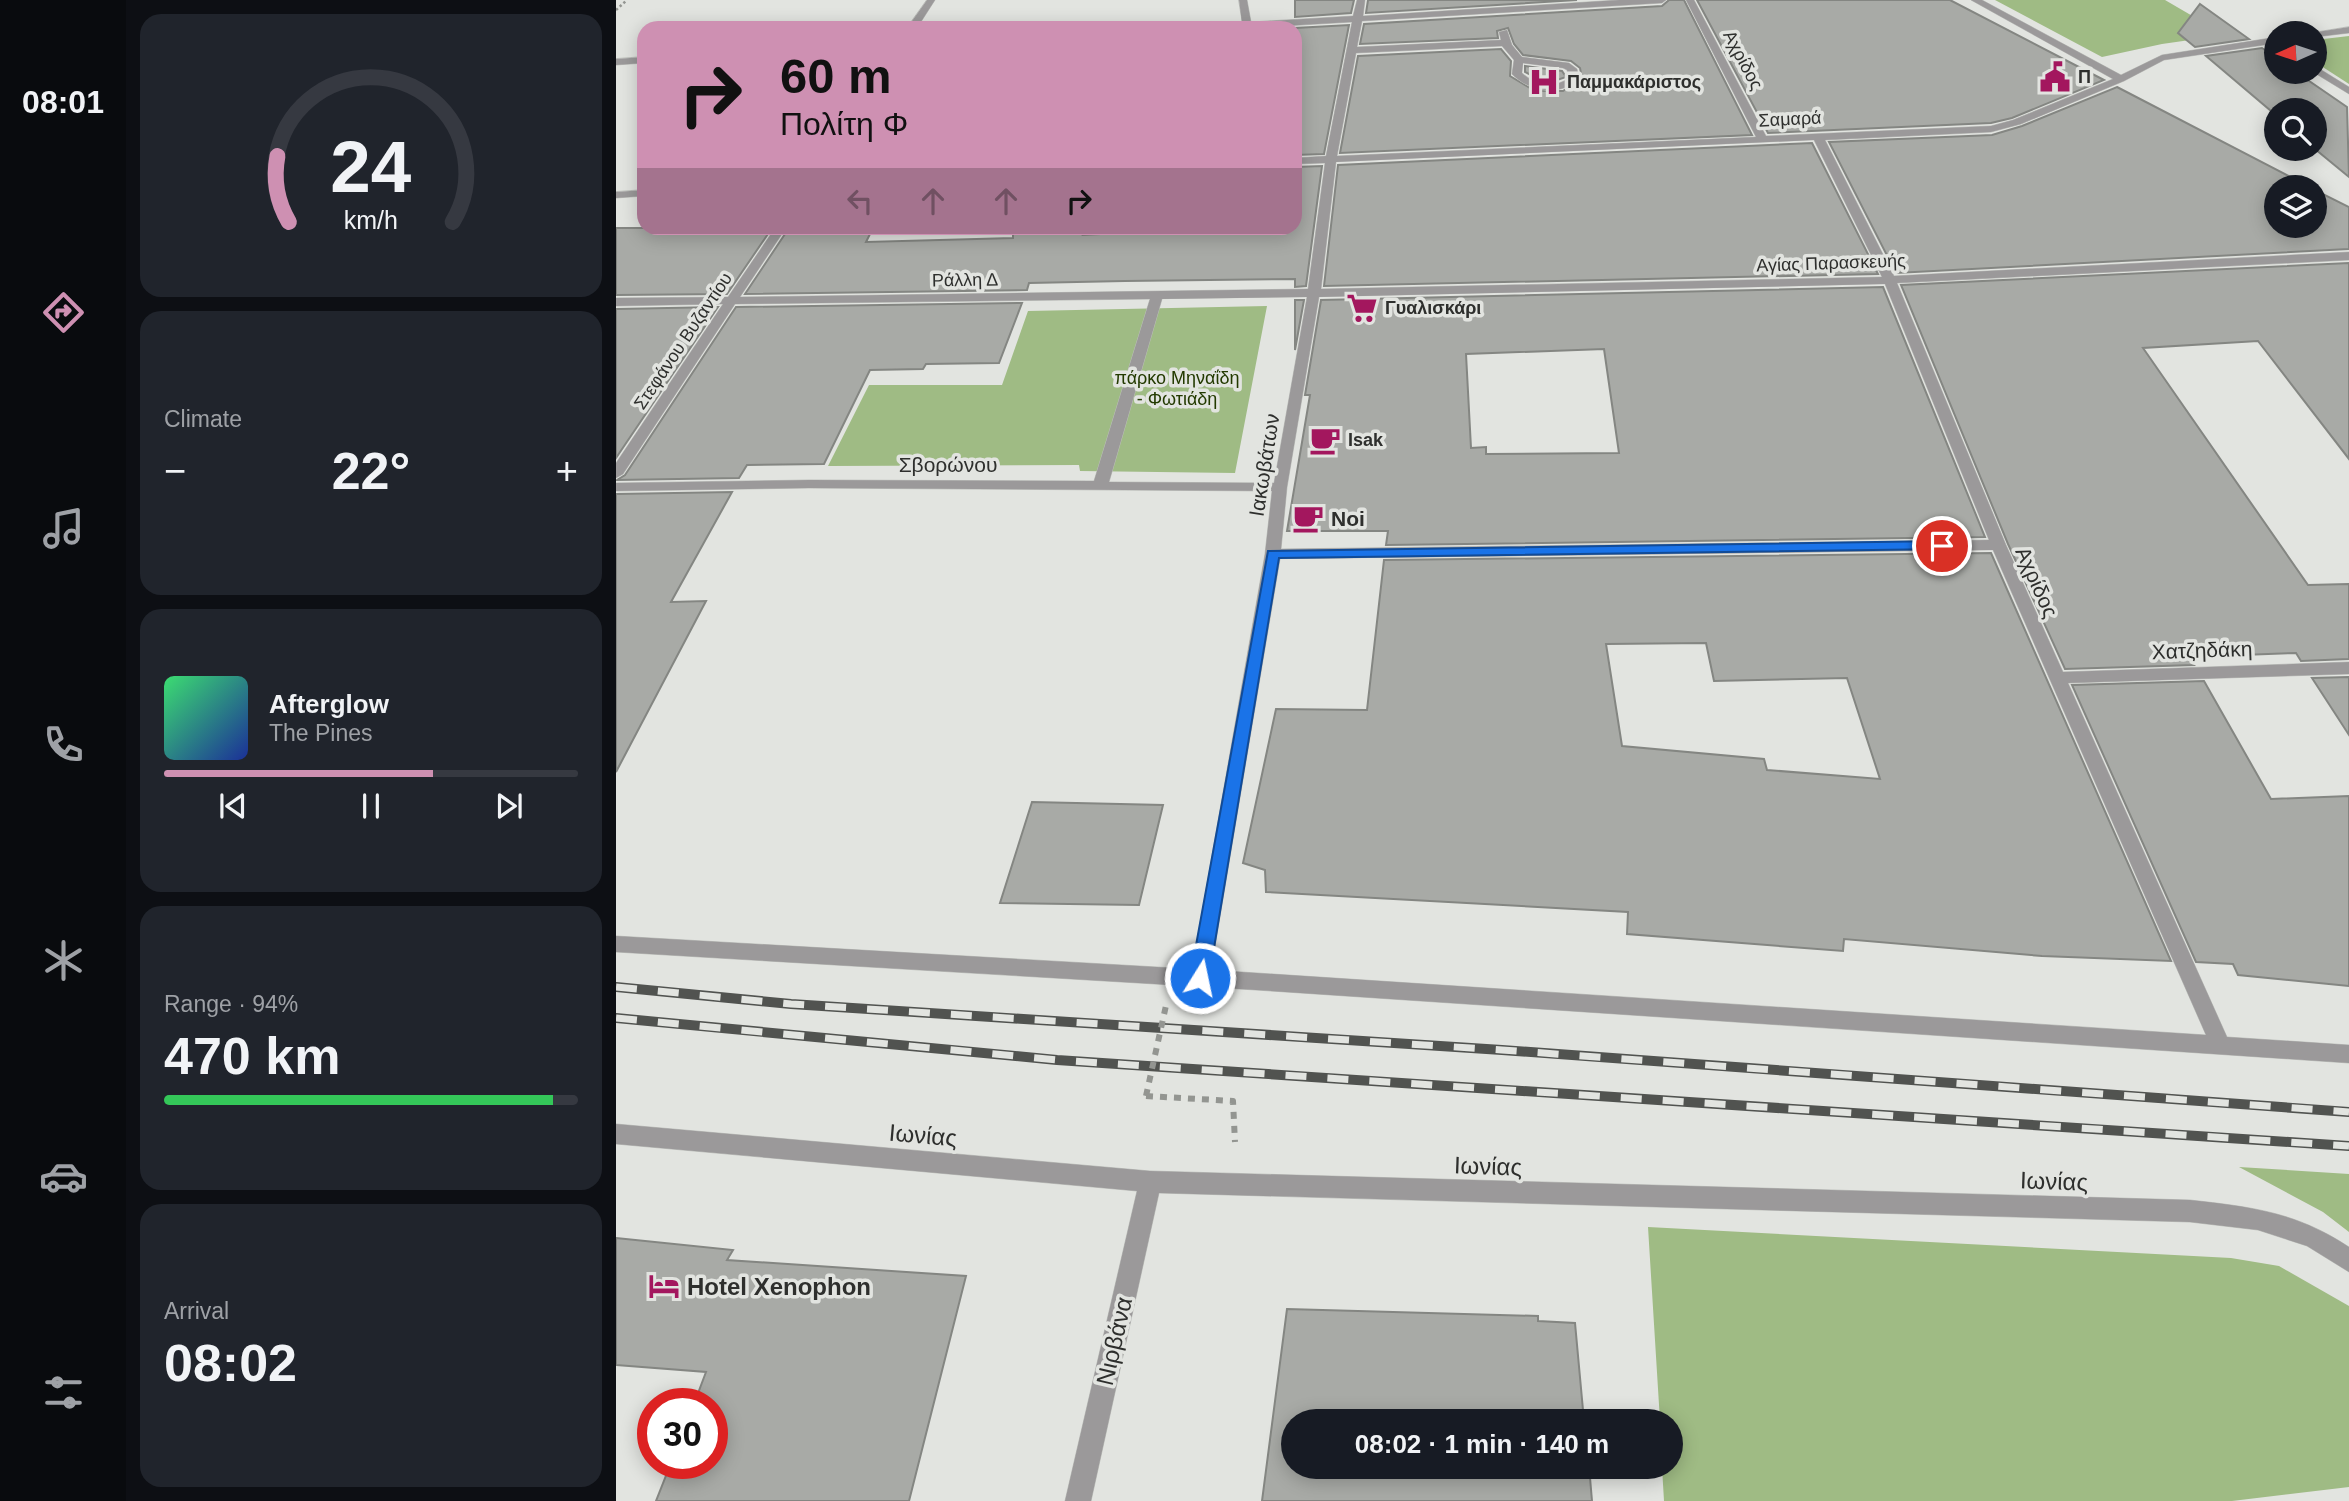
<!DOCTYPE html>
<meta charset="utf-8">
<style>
:root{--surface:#171b24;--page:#20242c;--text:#f1f3f6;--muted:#9ea1a6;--line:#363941;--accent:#ce90b2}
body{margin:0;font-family:Arial,sans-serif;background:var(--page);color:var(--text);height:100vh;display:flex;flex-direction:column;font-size:26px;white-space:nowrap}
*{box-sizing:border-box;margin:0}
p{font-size:23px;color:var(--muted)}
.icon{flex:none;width:38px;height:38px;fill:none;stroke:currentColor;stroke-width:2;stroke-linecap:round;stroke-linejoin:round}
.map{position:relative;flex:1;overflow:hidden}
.drawer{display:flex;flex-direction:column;gap:14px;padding:14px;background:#0d0f14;width:490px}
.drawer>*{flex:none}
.top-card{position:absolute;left:21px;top:21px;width:665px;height:214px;border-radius:21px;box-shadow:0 4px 18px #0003;background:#ce90b2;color:#111;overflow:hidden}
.needle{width:46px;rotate:267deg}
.buttons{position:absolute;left:1648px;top:21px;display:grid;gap:14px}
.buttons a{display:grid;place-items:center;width:63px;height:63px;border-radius:50%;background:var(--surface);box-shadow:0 4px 18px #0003;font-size:35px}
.speed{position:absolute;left:21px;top:1388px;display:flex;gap:14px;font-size:35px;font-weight:700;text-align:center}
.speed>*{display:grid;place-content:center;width:91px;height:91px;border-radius:50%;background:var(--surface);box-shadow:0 4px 18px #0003;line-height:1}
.speed .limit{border:10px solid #d22;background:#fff;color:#111}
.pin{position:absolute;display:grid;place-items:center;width:60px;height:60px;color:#fff;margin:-30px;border:4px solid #fff;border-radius:50%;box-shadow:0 2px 7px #0007}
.me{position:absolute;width:77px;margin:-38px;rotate:10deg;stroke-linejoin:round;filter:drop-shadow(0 0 5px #0008)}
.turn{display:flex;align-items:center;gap:24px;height:147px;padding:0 28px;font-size:32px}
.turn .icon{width:91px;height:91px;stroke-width:2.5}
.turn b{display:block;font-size:49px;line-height:60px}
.lanes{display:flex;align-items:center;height:66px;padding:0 28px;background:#0003;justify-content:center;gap:35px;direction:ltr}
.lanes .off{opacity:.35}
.big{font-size:52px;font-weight:600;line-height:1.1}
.drawer .card{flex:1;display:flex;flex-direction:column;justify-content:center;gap:10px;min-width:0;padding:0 24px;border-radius:21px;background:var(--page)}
.drawer .dial{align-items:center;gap:0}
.dial svg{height:182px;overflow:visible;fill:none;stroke:var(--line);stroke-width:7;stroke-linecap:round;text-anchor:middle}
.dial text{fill:var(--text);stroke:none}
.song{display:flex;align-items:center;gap:21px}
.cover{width:84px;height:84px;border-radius:10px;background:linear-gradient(135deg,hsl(140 70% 55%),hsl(230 70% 35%))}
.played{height:7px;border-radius:4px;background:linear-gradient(90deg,var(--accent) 65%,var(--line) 65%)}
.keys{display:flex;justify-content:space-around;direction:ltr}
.heat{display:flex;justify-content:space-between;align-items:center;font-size:38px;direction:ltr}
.charge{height:10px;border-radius:5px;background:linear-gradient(90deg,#34c759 94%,var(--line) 0)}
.trip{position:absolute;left:665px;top:1409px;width:402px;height:70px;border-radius:35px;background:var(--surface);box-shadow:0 4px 18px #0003;font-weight:600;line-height:70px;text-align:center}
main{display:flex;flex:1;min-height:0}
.tab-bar{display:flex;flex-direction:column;width:126px;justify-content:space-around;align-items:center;background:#090b0e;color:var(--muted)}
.tab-bar .icon{width:49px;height:49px}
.tab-bar .selected{color:var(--accent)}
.tab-bar b{font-size:32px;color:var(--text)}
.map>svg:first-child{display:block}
.green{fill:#9fbb84}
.building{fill:#a8aaa6;stroke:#848682;stroke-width:2;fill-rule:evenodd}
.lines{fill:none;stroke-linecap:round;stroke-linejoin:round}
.minor-casing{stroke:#bec0bc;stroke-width:1}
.path-far1{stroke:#939591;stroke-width:2.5;stroke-dasharray:2.5 2.5;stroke-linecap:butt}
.path{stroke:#939591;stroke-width:6;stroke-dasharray:7 7;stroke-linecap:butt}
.minor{fill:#9b999a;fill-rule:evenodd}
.rail-casing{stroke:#515350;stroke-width:10}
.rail{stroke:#e2e4e0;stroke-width:7;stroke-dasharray:21;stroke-linecap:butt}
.path-bridge{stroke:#939591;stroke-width:6;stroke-dasharray:7 7;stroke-linecap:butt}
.route{fill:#1a73e8;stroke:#114b97;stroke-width:2}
.labels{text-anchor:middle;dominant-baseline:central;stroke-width:7;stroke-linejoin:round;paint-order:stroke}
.far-street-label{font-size:18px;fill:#2e2f2d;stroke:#e2e4e0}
.far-poi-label{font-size:18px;font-weight:bold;fill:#2e2f2d;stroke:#e2e4e0;text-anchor:start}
.far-park-label{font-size:18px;fill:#233a00;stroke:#e2e4e0}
.street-label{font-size:21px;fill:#2e2f2d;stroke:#e2e4e0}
.poi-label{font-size:21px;font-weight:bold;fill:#2e2f2d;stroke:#e2e4e0;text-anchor:start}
.near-street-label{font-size:24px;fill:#2e2f2d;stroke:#e2e4e0}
.near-poi-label{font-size:24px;font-weight:bold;fill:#2e2f2d;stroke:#e2e4e0;text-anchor:start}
</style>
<main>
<nav class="tab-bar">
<b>08:01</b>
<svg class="icon selected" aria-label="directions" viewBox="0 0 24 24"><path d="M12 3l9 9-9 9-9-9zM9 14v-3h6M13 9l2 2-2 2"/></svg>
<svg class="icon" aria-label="music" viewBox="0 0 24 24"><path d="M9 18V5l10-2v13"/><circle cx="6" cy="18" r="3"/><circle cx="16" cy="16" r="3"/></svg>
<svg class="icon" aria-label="phone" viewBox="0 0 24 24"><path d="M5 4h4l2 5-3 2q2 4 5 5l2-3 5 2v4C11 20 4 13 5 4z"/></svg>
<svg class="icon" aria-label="climate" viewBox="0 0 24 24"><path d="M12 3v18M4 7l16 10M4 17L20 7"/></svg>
<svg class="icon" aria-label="car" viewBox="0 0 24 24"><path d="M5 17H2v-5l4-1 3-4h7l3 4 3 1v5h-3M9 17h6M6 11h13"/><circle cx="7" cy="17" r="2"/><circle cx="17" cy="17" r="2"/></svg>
<svg class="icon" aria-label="filters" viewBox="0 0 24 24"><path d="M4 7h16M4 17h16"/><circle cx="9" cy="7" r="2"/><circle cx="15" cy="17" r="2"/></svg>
</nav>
<section class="drawer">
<div class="card dial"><svg viewBox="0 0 100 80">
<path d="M14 69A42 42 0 1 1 86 69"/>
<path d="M14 69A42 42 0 0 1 9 40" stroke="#ce90b2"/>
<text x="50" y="56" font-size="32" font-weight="700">24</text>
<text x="50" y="72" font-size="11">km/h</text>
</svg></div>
<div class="card"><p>Climate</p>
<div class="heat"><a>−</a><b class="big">22°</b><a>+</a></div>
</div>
<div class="card">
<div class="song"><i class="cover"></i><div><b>Afterglow</b><p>The Pines</p></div></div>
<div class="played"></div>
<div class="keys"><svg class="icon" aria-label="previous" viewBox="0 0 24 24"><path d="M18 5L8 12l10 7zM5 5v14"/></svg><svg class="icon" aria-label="pause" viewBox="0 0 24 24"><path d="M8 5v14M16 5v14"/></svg><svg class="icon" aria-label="next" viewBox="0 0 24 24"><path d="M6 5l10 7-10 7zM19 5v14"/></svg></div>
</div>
<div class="card"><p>Range · 94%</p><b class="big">470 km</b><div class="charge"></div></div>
<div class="card"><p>Arrival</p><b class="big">08:02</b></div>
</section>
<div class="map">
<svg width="1733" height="1501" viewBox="0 0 1733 1501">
<rect width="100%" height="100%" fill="#e2e4e0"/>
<g class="green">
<path d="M1379,0H1549L1609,35L1546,44L1486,57Z"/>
<path d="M1733,36V84L1699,62V40Z"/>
<path d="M651,306L619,473L464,471L463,465L212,466L253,385H386L412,311Z"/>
<path d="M1623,1167L1733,1174V1232L1707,1212Z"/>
<path d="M1032,1227L1615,1258L1663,1266L1733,1306V1487L1616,1501H1048L1046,1467L1055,1466V1421H1044Z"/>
</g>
<g class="building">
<path d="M679,0H738L735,13L679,17Z"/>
<path d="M752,0H961L750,13Z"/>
<path d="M1053,0H1068L1136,135L724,153L742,56L885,49L895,61L894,76L919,91H947L966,78L964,68L955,61L907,55L898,44L892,28L881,31L882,38L744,44L748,24L1046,6Z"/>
<path d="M1081,0H1334L1488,80L1396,118L1375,123L1152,133Z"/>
<path d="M1584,4L1633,39L1579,47L1562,33Z"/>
<path d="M733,25L708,154L679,155V28Z"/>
<path d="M1646,48L1661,58V72H1680L1731,107L1733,177L1699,149V110H1661V116L1590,56Z"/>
<path d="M909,66L946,71L950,77L935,82L924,80L909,72Z"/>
<path d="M1501,87L1694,187H1661V226H1699V190L1733,207V249L1280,273L1213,142L1376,135L1406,126Z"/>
<path d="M1196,143L1262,274L708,286L722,165Z"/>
<path d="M706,166L690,286L679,287V279L509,281L413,283L411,290L129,294L173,228H257L250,242L397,238V232L469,231L467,235L602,228H679V167Z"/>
<path d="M0,228H156L111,294L0,295Z"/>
<path d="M1733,263V459L1642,341L1527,348L1692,585L1733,584V659L1685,661L1680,653L1573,657L1578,665L1449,669L1392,544L1285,285Z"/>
<path d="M1267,287L1369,537L770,545L772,531H671L694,395H689L705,300ZM988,349L1003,453L870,454V447L855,448L850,354Z"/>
<path d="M679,300H688L679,350Z"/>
<path d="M406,303L383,363L310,364L307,369L254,370L208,464L131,465L123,478L1,480L9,475L120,307Z"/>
<path d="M102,307L0,458V309Z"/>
<path d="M116,492L55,602L90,601L0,772V494Z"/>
<path d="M1375,553L1555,961L1426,956L1228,939L1227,951L1011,934L1012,912L650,892L649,870L627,863L660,709L751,710L768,560ZM1090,643L1098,681L1231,678L1264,779L1151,770L1148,759L1006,746L990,644Z"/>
<path d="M1733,677V735L1696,678Z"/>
<path d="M1588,681L1655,799L1733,796V986L1622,975L1617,964L1580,962L1456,685Z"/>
<path d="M416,802L547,805L523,905L384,903Z"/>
<path d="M0,1238L117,1250L111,1260L350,1276L293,1501H40L55,1463H96V1404H78L90,1372L0,1365Z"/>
<path d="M671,1309L922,1316V1321L959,1323L968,1421H677V1466H973L976,1501H646Z"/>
</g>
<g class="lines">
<g class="minor-casing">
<g id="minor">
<path d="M311,0H319L301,28H291Z"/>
<path d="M623,0H631L635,22L737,16L741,0H749L747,16L1003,0H1050L1046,3L746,21L741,47L885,40L883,32L891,30L896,45L906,57L953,63L961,69L963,79C944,97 913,92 896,74L898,60L886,46L740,53L721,156L1140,137L1070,0H1078L1150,136L1375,126L1397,120L1497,79L1355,0H1366L1505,75L1546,55L1661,37V43L1548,60L1508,81L1405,124L1375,132L1209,140L1278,276L1733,252V260L1281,283L1390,545L1447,672L1733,662V674L1452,683L1611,1037L1733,1045V1063L640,990L0,952V936L576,969L649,554L656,491L193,488L0,491V483L193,480L478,481L534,299L119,304L7,474L0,478V463L107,304L0,306V298L112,297L159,228H170L124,297L692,289L709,163L679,164V158L710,156L736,22L634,28H582L587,25L626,23ZM907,63L947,68L951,70L953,78C937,89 920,85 906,73ZM1198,140L1266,277L705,289L720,162ZM1269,284L1373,540L665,549L671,487L703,297ZM691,297L658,483L493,482L546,299ZM1377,550L1590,1035L595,970L664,559Z"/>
<path d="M1733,27V33L1699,37V33H1695Z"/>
<path d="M28,57V63L0,65V59Z"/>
<path d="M1699,66L1733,87V94L1697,72H1699Z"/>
<path d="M28,190V196L0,198V192Z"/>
<path d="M0,1124L534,1171L1574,1200C1636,1207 1680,1212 1733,1247V1272L1691,1246L1642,1230L1574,1222L543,1193L475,1501H449L521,1191L0,1144Z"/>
</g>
</g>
<path class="path-far1" d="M0,10L11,0"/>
<path class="path" d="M530,1096L617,1101L619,1142"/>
<use href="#minor" class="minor"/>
<g class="rail-casing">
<g id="rail">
<path d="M0,987L175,1004L886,1050L1733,1112"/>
<path d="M0,1018L441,1060L1733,1146"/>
</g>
</g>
<use href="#rail" class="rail"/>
<path class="path-bridge" d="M530,1096L551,1001"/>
</g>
<path class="route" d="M1326,541L1333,546L1331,549L663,558L593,978L590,984L584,986L577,984L574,978L652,551Z"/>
<defs>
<g id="civic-bare" transform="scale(2.415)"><path d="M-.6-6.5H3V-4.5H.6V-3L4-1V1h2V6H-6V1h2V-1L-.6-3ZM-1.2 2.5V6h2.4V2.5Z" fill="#a3175e" stroke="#e2e4e0" stroke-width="2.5" paint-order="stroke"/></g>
<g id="hospital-bare" transform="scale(2.415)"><path d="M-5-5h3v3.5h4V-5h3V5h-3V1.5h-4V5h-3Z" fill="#a3175e" stroke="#e2e4e0" stroke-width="2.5" paint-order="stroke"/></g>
<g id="supermarket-bare" transform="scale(2.415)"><path d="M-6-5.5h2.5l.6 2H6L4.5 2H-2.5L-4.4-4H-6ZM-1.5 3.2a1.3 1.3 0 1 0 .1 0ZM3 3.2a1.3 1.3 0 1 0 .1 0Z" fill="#a3175e" stroke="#e2e4e0" stroke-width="2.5" paint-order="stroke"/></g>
<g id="cafe-bare" transform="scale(2.415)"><path d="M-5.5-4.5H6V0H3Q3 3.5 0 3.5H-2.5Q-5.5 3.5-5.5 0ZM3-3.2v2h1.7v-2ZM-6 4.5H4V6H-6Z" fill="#a3175e" stroke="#e2e4e0" stroke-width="2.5" paint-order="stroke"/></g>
<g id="hotel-bare" transform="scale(2.415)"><path d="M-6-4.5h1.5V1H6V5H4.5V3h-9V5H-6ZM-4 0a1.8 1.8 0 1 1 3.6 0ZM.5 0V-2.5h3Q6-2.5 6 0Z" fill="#a3175e" stroke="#e2e4e0" stroke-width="2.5" paint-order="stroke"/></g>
</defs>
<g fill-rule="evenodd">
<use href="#civic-bare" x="1439" y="77"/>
<use href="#hospital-bare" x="928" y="82"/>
<use href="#supermarket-bare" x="746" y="308"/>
<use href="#cafe-bare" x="709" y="440"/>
<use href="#cafe-bare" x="692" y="518"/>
<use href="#hotel-bare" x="48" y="1286"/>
</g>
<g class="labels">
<g class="far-street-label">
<text transform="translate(1127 60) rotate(62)">Αχρίδος</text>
<text transform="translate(1174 119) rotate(-3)">Σαμαρά</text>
<text transform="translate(1215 263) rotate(-2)">Αγίας Παρασκευής</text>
<text transform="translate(349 280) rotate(-1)">Ράλλη Δ</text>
<text transform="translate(67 341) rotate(-56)">Στεφάνου Βυζαντίου</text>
</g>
<g class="far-poi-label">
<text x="1462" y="77">Π</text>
<text x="951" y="82">Παμμακάριστος</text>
<text x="769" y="308">Γυαλισκάρι</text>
<text x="732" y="440">Isak</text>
</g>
<g class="far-park-label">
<text x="561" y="378">πάρκο Μηναΐδη<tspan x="561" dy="21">- Φωτιάδη</tspan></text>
</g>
<g class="street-label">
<text x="332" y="464">Σβορώνου</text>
<text transform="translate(648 465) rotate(-81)">Ιακωβάτων</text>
<text transform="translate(1421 582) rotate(66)">Αχρίδος</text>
<text transform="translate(1586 650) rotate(-2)">Χατζηδάκη</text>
</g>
<g class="poi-label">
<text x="715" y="518">Noi</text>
</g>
<g class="near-street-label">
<text transform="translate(307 1135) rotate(5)">Ιωνίας</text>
<text transform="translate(872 1166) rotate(2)">Ιωνίας</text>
<text transform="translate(1438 1181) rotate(2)">Ιωνίας</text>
<text transform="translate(498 1341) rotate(-77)">Νιρβάνα</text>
</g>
<g class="near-poi-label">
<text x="71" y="1286">Hotel Xenophon</text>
</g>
</g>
</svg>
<div class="buttons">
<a><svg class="needle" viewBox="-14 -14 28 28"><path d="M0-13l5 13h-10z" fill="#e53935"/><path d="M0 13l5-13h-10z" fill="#9ea1a6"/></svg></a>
<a><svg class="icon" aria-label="search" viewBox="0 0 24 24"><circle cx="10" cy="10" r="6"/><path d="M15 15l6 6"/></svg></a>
<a><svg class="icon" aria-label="layers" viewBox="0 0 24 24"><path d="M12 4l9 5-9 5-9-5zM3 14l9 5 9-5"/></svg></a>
</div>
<div class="speed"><div class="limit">30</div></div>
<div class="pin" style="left:1326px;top:546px;background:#d93025"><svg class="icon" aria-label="arrive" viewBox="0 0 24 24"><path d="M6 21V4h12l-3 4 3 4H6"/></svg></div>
<svg class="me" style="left:584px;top:978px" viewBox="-20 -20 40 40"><circle r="17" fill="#1a73e8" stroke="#fff" stroke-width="3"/><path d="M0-11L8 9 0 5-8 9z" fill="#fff"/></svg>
<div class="trip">08:02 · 1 min · 140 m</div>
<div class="top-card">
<div class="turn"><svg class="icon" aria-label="right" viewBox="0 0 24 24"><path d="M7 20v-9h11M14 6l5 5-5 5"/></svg><div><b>60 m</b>Πολίτη Φ</div></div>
<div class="lanes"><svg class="icon off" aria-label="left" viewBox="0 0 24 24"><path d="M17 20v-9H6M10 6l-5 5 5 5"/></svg><svg class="icon off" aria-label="ahead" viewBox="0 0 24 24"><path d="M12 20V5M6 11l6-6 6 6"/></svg><svg class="icon off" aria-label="ahead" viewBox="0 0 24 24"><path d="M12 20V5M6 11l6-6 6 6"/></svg><svg class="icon" aria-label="right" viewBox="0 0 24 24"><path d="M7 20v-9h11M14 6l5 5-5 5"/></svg></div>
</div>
</div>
</main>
